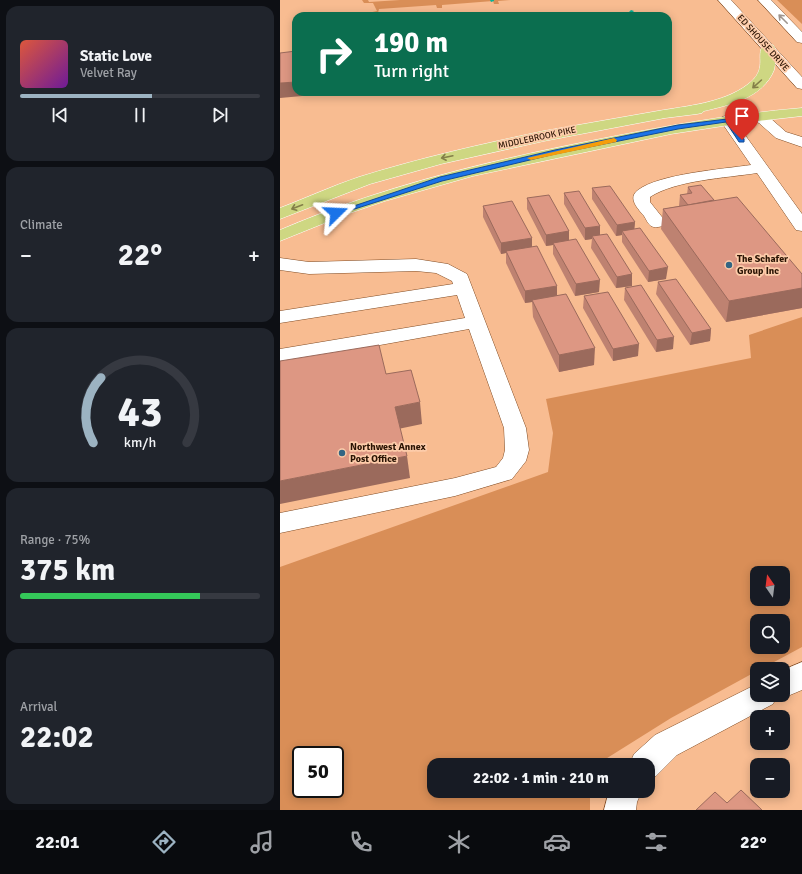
<!DOCTYPE html>
<meta charset="utf-8">
<style>
:root{--surface:#171b24;--page:#20242c;--text:#f1f3f6;--muted:#9ea1a6;--line:#363941;--accent:#9cb3c2}
body{margin:0;font-family:Signika,sans-serif;background:var(--page);color:var(--text);height:100vh;display:flex;flex-direction:column;font-size:15px;white-space:nowrap}
*{box-sizing:border-box;margin:0}
p{font-size:13px;color:var(--muted)}
.icon{flex:none;width:22px;height:22px;fill:none;stroke:currentColor;stroke-width:2;stroke-linecap:round;stroke-linejoin:round}
.map{position:relative;flex:1;overflow:hidden}
.details{display:flex;flex-direction:column;gap:6px;padding:6px;background:#0d0f14;width:280px}
.details>*{flex:none}
.banner{position:absolute;left:12px;top:12px;width:380px;height:84px;border-radius:12px;box-shadow:0 2px 10px #0003;background:#0b6e4f;color:#fff;overflow:hidden}
.needle{width:26px;rotate:346deg}
.fabs{position:absolute;left:470px;top:566px;display:grid;gap:8px}
.fabs a{display:grid;place-items:center;width:40px;height:40px;border-radius:8px;background:var(--surface);box-shadow:0 2px 10px #0003;font-size:20px}
.speed{position:absolute;left:12px;top:746px;display:flex;gap:8px;font-size:20px;font-weight:700;text-align:center}
.speed>*{display:grid;place-content:center;width:52px;height:52px;border-radius:50%;background:var(--surface);box-shadow:0 2px 10px #0003;line-height:1}
.speed .limit{border:2px solid #111;border-radius:6px;background:#fff;color:#111}
.pin{position:absolute;display:grid;place-items:center;width:34px;height:34px;color:#fff;margin:-41px -17px;border-radius:50% 50% 50% 0;rotate:-45deg;box-shadow:0 0 4px #0007}
.pin .icon{rotate:45deg}
.me{position:absolute;width:44px;margin:-22px;rotate:69deg;stroke-linejoin:round;filter:drop-shadow(0 0 3px #0008)}
.turn{display:flex;align-items:center;gap:14px;height:84px;padding:0 16px;font-size:18px}
.turn .icon{width:52px;height:52px;stroke-width:2.5}
.turn b{display:block;font-size:28px;line-height:34px}
.big{font-size:30px;font-weight:800;line-height:1.1}
.details .tile{flex:1;display:flex;flex-direction:column;justify-content:center;gap:6px;min-width:0;padding:0 14px;border-radius:12px;background:var(--page)}
.details .dial{align-items:center;gap:0}
.dial svg{height:104px;overflow:visible;fill:none;stroke:var(--line);stroke-width:7;stroke-linecap:round;text-anchor:middle}
.dial text{fill:var(--text);stroke:none}
.song{display:flex;align-items:center;gap:12px}
.cover{width:48px;height:48px;border-radius:6px;background:linear-gradient(135deg,hsl(10 70% 55%),hsl(280 70% 35%))}
.played{height:4px;border-radius:2px;background:linear-gradient(90deg,var(--accent) 55%,var(--line) 55%)}
.keys{display:flex;justify-content:space-around;direction:ltr}
.heat{display:flex;justify-content:space-between;align-items:center;font-size:22px;direction:ltr}
.charge{height:6px;border-radius:3px;background:linear-gradient(90deg,#34c759 75%,var(--line) 0)}
.trip{position:absolute;left:147px;top:758px;width:228px;height:40px;border-radius:12px;background:var(--surface);box-shadow:0 2px 10px #0003;font-weight:800;line-height:40px;text-align:center}
.tabs{display:flex;height:64px;justify-content:space-around;align-items:center;background:#090b0e;color:var(--muted)}
.tabs .icon{width:28px;height:28px}
.tabs .on{color:var(--accent)}
.tabs b{font-size:18px;color:var(--text)}
main{display:flex;flex:1;min-height:0}
.map>svg:first-child{display:block}
.green{fill:#d98e57;fill-rule:evenodd}
.lines{fill:none;stroke-linecap:round;stroke-linejoin:round}
.stream{fill:#07b397;fill-rule:evenodd}
.minor-casing{stroke:#814c24;stroke-width:1}
.major-casing{stroke:#fff;stroke-width:1}
.minor{fill:#fff;fill-rule:evenodd}
.major{fill:#ced782;fill-rule:evenodd}
.wall{fill:#be8271}
.shaded-wall{fill:#9b6a5c}
.building{fill:#dd9783;stroke:#9b6a5c}
.oneway{stroke:#9f958e}
.oneway2{stroke:#847f49}
.route{fill:#1a73e8;stroke:#114b97}
.slow{fill:#f59e0b}
.poi-dot{fill:#336583;stroke:#fdccaa;stroke-width:1.5}
.labels{text-anchor:middle;dominant-baseline:central;stroke-width:3.5;stroke-linejoin:round;paint-order:stroke}
.far-street-label{font-size:9px;fill:#2a1404;stroke:#fdccaa}
.poi-label{font-size:10px;font-weight:bold;fill:#2a1404;stroke:#fdccaa;text-anchor:start}
</style>
<main>
<section class="details">
<div class="tile">
<div class="song"><i class="cover"></i><div><b>Static Love</b><p>Velvet Ray</p></div></div>
<div class="played"></div>
<div class="keys"><svg class="icon" aria-label="previous" viewBox="0 0 24 24"><path d="M18 5L8 12l10 7zM5 5v14"/></svg><svg class="icon" aria-label="pause" viewBox="0 0 24 24"><path d="M8 5v14M16 5v14"/></svg><svg class="icon" aria-label="next" viewBox="0 0 24 24"><path d="M6 5l10 7-10 7zM19 5v14"/></svg></div>
</div>
<div class="tile"><p>Climate</p>
<div class="heat"><a>−</a><b class="big">22°</b><a>+</a></div>
</div>
<div class="tile dial"><svg viewBox="0 0 100 80">
<path d="M14 69A42 42 0 1 1 86 69"/>
<path d="M14 69A42 42 0 0 1 20 19" stroke="#9cb3c2"/>
<text x="50" y="56" font-size="32" font-weight="700">43</text>
<text x="50" y="72" font-size="11">km/h</text>
</svg></div>
<div class="tile"><p>Range · 75%</p><b class="big">375 km</b><div class="charge"></div></div>
<div class="tile"><p>Arrival</p><b class="big">22:02</b></div>
</section>
<div class="map">
<svg width="522" height="810" viewBox="0 0 522 810">
<rect width="100%" height="100%" fill="#f8bc91"/>
<g class="green">
<path d="M82,0H88L89,2L120,0H230L218,1L219,4H214L213,1L162,5V8H157L156,5L99,9L98,13H88L97,11L93,3H84Z"/>
<path d="M497,0H522V24Z"/>
<path d="M522,317V647L481,669H477V671L391,718L316,765H154V791H310V810H0V567L268,472L273,433L266,399L471,358L469,335ZM477,573H503V599H477ZM477,621H503V647H477ZM21,755H55V789H21Z"/>
</g>
<g class="lines">
<g class="stream">
<path d="M210,0H214V1L211,2Z"/>
<path d="M351,10L354,11L350,15L339,16L348,13Z"/>
</g>
<g class="minor-casing">
<g id="minor">
<path d="M438,0H451L522,77V89L517,88Z"/>
<path d="M478,0H491L522,32V43L517,42Z"/>
<path d="M476,113L489,117L506,132L522,137V147L496,138L479,123L471,120L469,117L471,114Z"/>
<path d="M447,116L452,117L522,214V231L516,230L477,173C446,178 396,180 370,197V202L386,222L383,226C379,227 375,228 371,226C368,224 366,219 364,216C358,209 347,198 358,190C379,174 443,169 471,165L440,120L442,117Z"/>
<path d="M0,258L29,262L136,259L168,264L187,274L246,428L249,450L246,461L232,479L175,496L0,533V513L175,478L216,467L223,458L225,450L224,428L189,329L0,363V349L185,318L177,295L0,323V311L173,284L172,281L156,273L136,271L29,274L0,270Z"/>
<path d="M522,662V690L503,698L497,696L493,704L397,755L376,776L368,779V765H349L354,754L375,735L477,684V695H503V670Z"/>
<path d="M329,791H362L357,802L356,810H324Z"/>
</g>
</g>
<g class="major-casing">
<g id="major">
<path d="M488,44L493,45L495,48C495,55 496,63 494,70C483,98 449,105 424,111L422,113L417,114L385,118L264,141L161,164L90,184L0,219V208C26,198 52,186 79,177C140,158 202,144 264,131C302,124 340,118 378,111C407,106 443,103 467,85C489,69 475,57 483,45Z"/>
<path d="M522,108V116L469,122L391,134L193,176L105,201L67,214L0,241V230C100,187 204,162 310,141C381,127 450,114 522,108Z"/>
</g>
</g>
<use href="#minor" class="minor"/>
<use href="#major" class="major"/>
</g>
<g class="wall">
<path d="M408,187L434,200L522,274V308L446,322L381,229L383,209L399,206L400,195L407,194Z"/>
<path d="M312,188L355,222L354,229L386,279L368,282L342,242V235L336,236L312,199Z"/>
<path d="M284,193L352,274V286L336,288L311,248L312,239L305,240L284,204Z"/>
<path d="M247,198L289,231V240L319,292L295,296L273,254V245L266,246L247,209Z"/>
<path d="M203,206L252,247L314,365L279,372L253,317L252,302L245,303L226,263V253L221,254L203,217Z"/>
<path d="M378,282L431,329L430,341L410,345L376,294Z"/>
<path d="M345,288L393,349L376,352L344,300Z"/>
<path d="M304,296L358,356L333,361L303,308Z"/>
</g>
<g class="shaded-wall">
<path d="M16,82V92H33V95L0,98V83Z"/>
<path d="M355,222L354,233L342,231V235L336,236L337,225Z"/>
<path d="M320,226V237L312,236V239L305,240V228Z"/>
<path d="M289,231V243H273V245L266,246V235Z"/>
<path d="M252,238V249L226,251V253L221,254V243Z"/>
<path d="M388,267L386,279L368,282L369,271Z"/>
<path d="M352,274V286L336,288L337,277Z"/>
<path d="M320,280L319,292L295,296L296,284Z"/>
<path d="M277,286V297L252,300V302L245,303V291Z"/>
<path d="M522,288V308L446,322L449,301Z"/>
<path d="M431,329L430,341L410,345L412,333Z"/>
<path d="M394,337L393,349L376,352L377,340Z"/>
<path d="M359,344L358,356L333,361V349Z"/>
<path d="M315,348L314,365L279,372V355Z"/>
<path d="M140,402L142,424L118,429L115,407Z"/>
<path d="M127,456L130,478L0,504V481Z"/>
</g>
<g class="building">
<path d="M16,51V82L0,83V53Z"/>
<path d="M421,185L434,200L408,205L400,195L412,193L408,187Z"/>
<path d="M330,186L355,222L337,225L312,188Z"/>
<path d="M299,191L320,226L305,228L284,193Z"/>
<path d="M269,195L289,231L266,235L247,198Z"/>
<path d="M457,197L522,274V288L449,301L383,209Z"/>
<path d="M232,201L252,238L221,243L203,206Z"/>
<path d="M360,228L388,267L369,271L342,231Z"/>
<path d="M327,234L352,274L337,277L312,236Z"/>
<path d="M296,239L320,280L296,284L273,243Z"/>
<path d="M257,246L277,286L245,291L226,251Z"/>
<path d="M396,279L431,329L412,333L378,282Z"/>
<path d="M361,285L394,337L377,340L345,288Z"/>
<path d="M328,292L359,344L333,349L304,296Z"/>
<path d="M286,294L315,348L279,355L252,300Z"/>
<path d="M99,345L106,374L131,370L140,402L115,407L127,456L0,481V361Z"/>
<path d="M461,790L482,810H416L435,792L447,803Z"/>
</g>
<defs><path id="oneway-shaft" d="M-6 0H5M1.5-3L5.5 0L1.5 3" fill="none" stroke-width="1.6" stroke-linecap="round" stroke-linejoin="round"/></defs>
<use class="oneway" href="#oneway-shaft" transform="translate(503 19) rotate(-135)"/>
<g class="oneway2">
<use href="#oneway-shaft" transform="translate(477 84) rotate(138)"/>
<use href="#oneway-shaft" transform="translate(167 157) rotate(168)"/>
<use href="#oneway-shaft" transform="translate(17 207) rotate(159)"/>
</g>
<path class="route" d="M447,119H449L464,139V142H459L446,122L398,129L275,154L162,181L59,214L56,215L53,213L160,177L275,150L398,125Z"/>
<path class="slow" d="M334,138L337,140L336,142L251,160L247,158Z"/>
<g class="poi-dot">
<circle cx="449" cy="265" r="4"/>
<circle cx="62" cy="453" r="4"/>
</g>
<g class="labels">
<g class="far-street-label">
<text transform="translate(483 43) rotate(48)">ED SHOUSE DRIVE</text>
<text transform="translate(257 138) rotate(-12)">MIDDLEBROOK PIKE</text>
</g>
<g class="poi-label">
<text x="457" y="259">The Schafer<tspan x="457" dy="12">Group Inc</tspan></text>
<text x="70" y="447">Northwest Annex<tspan x="70" dy="12">Post Office</tspan></text>
</g>
</g>
</svg>
<div class="fabs">
<a><svg class="needle" viewBox="-14 -14 28 28"><path d="M0-13l5 13h-10z" fill="#e53935"/><path d="M0 13l5-13h-10z" fill="#9ea1a6"/></svg></a>
<a><svg class="icon" aria-label="search" viewBox="0 0 24 24"><circle cx="10" cy="10" r="6"/><path d="M15 15l6 6"/></svg></a>
<a><svg class="icon" aria-label="layers" viewBox="0 0 24 24"><path d="M12 4l9 5-9 5-9-5zM3 14l9 5 9-5"/></svg></a>
<a>+</a>
<a>−</a>
</div>
<div class="speed"><div class="limit">50</div></div>
<div class="pin" style="left:462px;top:140px;background:#d93025"><svg class="icon" aria-label="arrive" viewBox="0 0 24 24"><path d="M6 21V4h12l-3 4 3 4H6"/></svg></div>
<svg class="me" style="left:56px;top:213px" viewBox="-20 -20 40 40"><path d="M0-17L14 15 0 8-14 15z" fill="#1a73e8" stroke="#fff" stroke-width="4"/></svg>
<div class="trip">22:02 · 1 min · 210 m</div>
<div class="banner">
<div class="turn"><svg class="icon" aria-label="right" viewBox="0 0 24 24"><path d="M7 20v-9h11M14 6l5 5-5 5"/></svg><div><b>190 m</b>Turn right</div></div>
</div>
</div>
</main>
<nav class="tabs">
<b>22:01</b>
<svg class="icon on" aria-label="directions" viewBox="0 0 24 24"><path d="M12 3l9 9-9 9-9-9zM9 14v-3h6M13 9l2 2-2 2"/></svg>
<svg class="icon" aria-label="music" viewBox="0 0 24 24"><path d="M9 18V5l10-2v13"/><circle cx="6" cy="18" r="3"/><circle cx="16" cy="16" r="3"/></svg>
<svg class="icon" aria-label="phone" viewBox="0 0 24 24"><path d="M5 4h4l2 5-3 2q2 4 5 5l2-3 5 2v4C11 20 4 13 5 4z"/></svg>
<svg class="icon" aria-label="climate" viewBox="0 0 24 24"><path d="M12 3v18M4 7l16 10M4 17L20 7"/></svg>
<svg class="icon" aria-label="car" viewBox="0 0 24 24"><path d="M5 17H2v-5l4-1 3-4h7l3 4 3 1v5h-3M9 17h6M6 11h13"/><circle cx="7" cy="17" r="2"/><circle cx="17" cy="17" r="2"/></svg>
<svg class="icon" aria-label="filters" viewBox="0 0 24 24"><path d="M4 7h16M4 17h16"/><circle cx="9" cy="7" r="2"/><circle cx="15" cy="17" r="2"/></svg>
<b>22°</b>
</nav>
